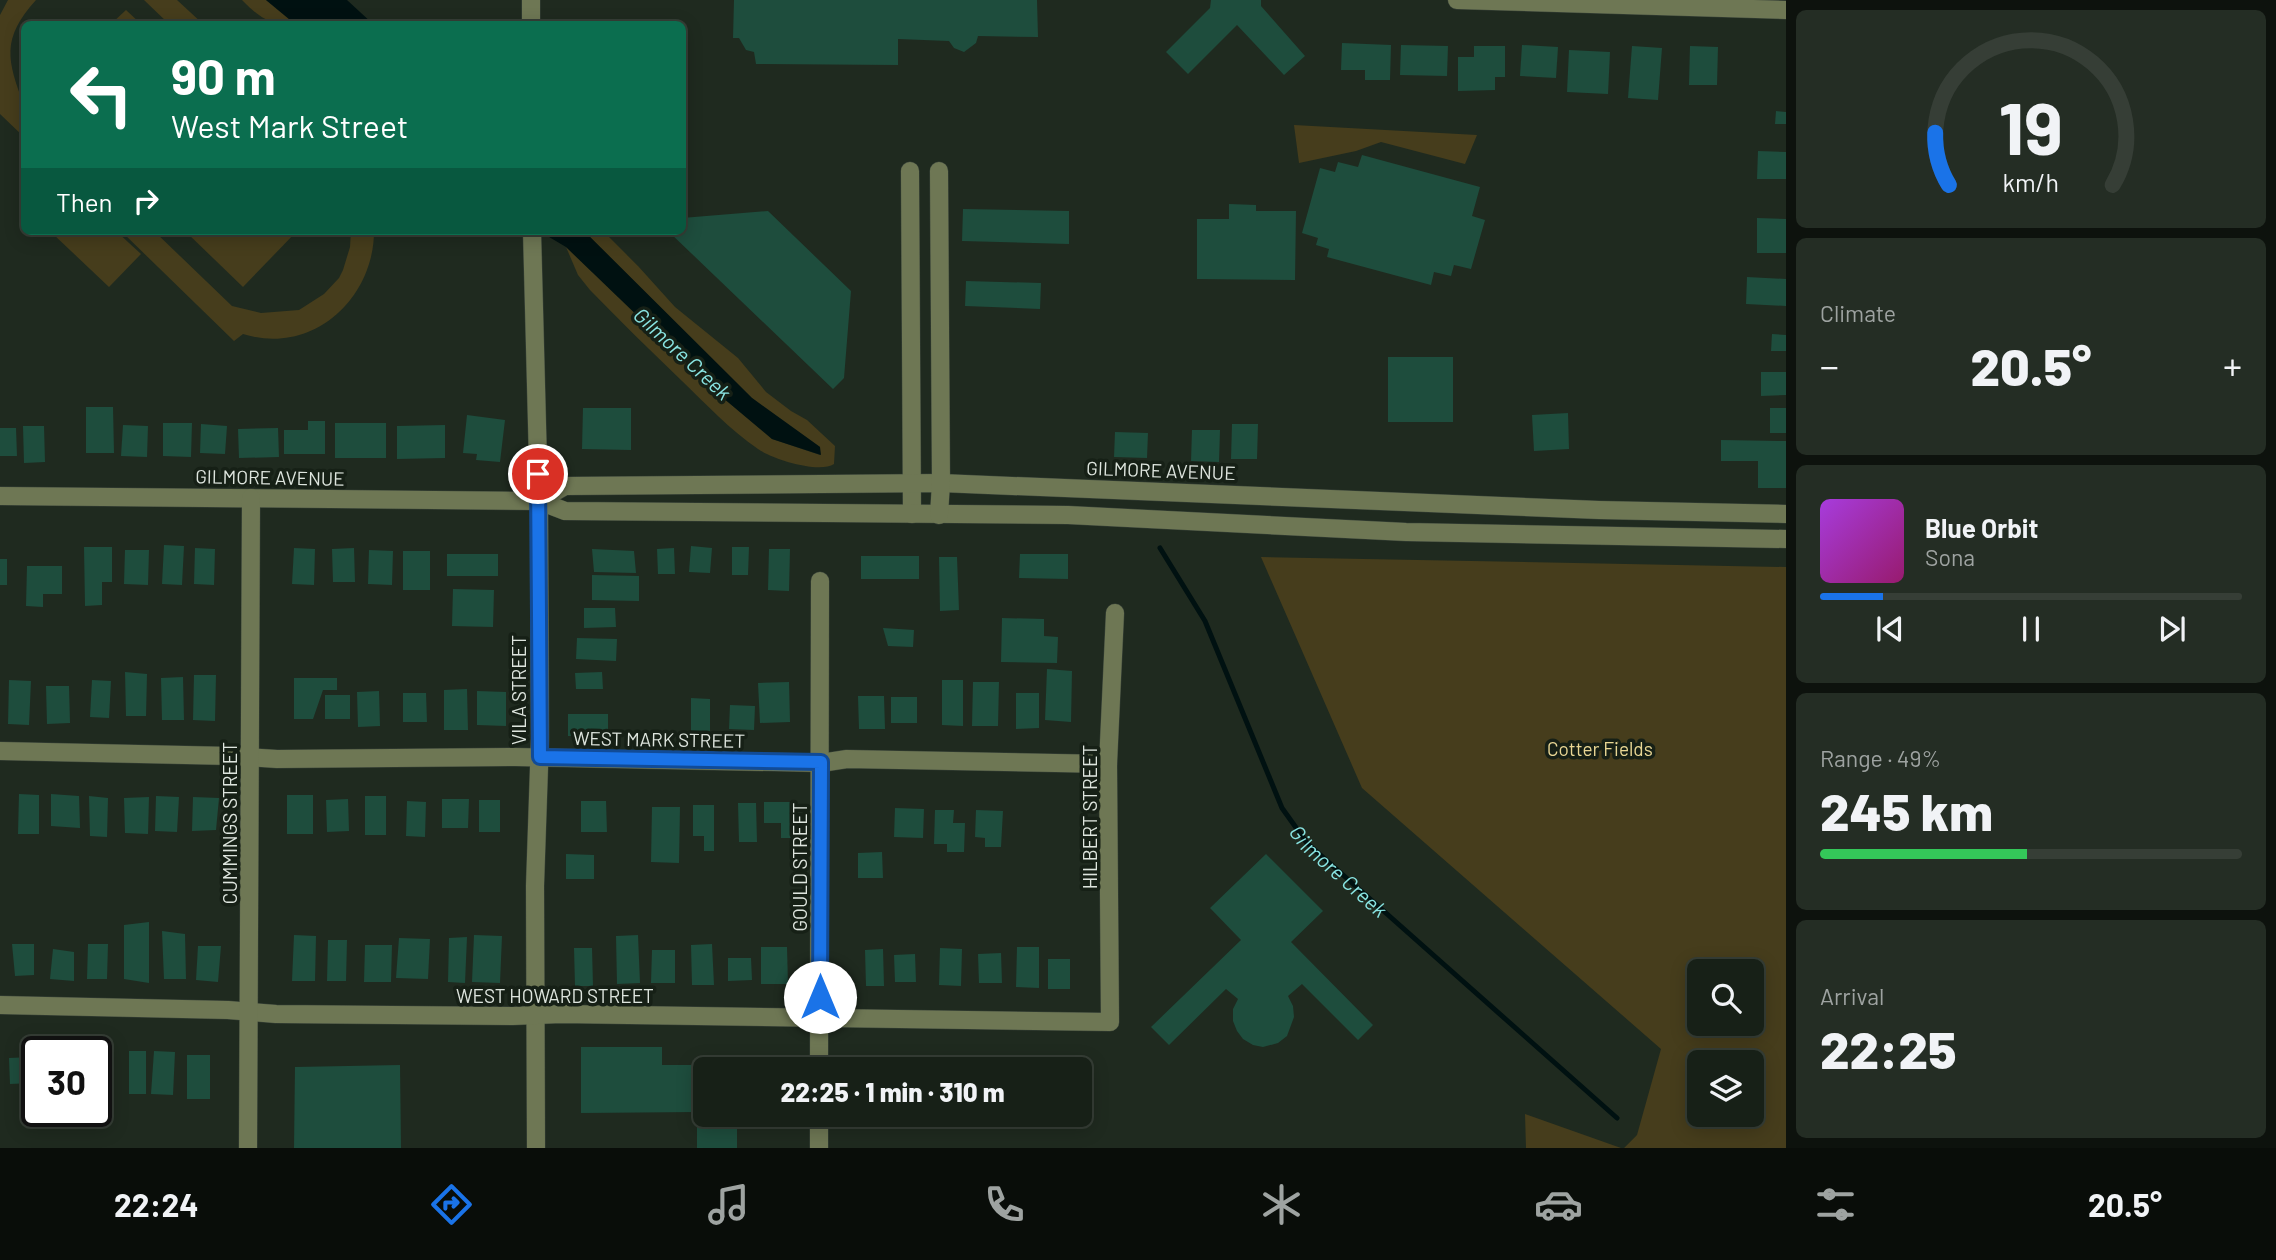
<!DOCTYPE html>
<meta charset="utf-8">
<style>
:root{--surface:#172017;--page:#242d24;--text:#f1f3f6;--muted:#9ea3a1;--line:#363e36;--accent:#1a73e8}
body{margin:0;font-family:Barlow,sans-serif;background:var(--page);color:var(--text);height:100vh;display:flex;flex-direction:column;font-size:26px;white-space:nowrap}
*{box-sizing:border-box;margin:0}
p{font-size:23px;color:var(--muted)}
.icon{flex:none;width:38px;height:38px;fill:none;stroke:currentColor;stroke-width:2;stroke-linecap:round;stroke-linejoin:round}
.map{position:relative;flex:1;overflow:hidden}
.drawer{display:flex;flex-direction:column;gap:10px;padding:10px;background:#0d120d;width:490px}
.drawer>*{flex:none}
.hud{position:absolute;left:21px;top:21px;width:665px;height:214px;border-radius:10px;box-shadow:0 4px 18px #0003,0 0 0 2px var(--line);background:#0b6e4f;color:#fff;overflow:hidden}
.buttons{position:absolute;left:1687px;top:959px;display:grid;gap:14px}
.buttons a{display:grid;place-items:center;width:77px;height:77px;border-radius:10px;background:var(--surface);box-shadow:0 4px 18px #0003,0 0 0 2px var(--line);font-size:35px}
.speed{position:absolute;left:21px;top:1036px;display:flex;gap:14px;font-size:35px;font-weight:700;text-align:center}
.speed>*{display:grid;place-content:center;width:91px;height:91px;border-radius:50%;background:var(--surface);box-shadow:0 4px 18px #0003,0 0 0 2px var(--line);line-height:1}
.speed .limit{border:4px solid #111;border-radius:10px;background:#fff;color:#111}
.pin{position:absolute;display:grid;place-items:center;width:60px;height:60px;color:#fff;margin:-30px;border:4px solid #fff;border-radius:50%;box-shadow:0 2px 7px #0007}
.me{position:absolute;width:77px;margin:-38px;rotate:0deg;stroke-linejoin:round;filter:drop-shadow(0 0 5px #0008)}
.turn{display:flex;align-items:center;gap:24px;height:147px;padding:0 35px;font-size:32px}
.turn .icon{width:91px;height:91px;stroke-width:2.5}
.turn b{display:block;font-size:49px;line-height:60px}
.then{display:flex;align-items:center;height:66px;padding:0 35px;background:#0003;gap:14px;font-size:26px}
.big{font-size:52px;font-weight:800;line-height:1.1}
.drawer .card{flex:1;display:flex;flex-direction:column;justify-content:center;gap:10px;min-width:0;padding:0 24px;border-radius:10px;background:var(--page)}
.drawer .dial{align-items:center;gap:0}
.dial svg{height:182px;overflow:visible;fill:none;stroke:var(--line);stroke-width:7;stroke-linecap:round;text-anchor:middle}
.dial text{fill:var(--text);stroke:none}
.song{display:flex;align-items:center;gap:21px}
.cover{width:84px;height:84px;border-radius:10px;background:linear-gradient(135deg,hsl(280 70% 55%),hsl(320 70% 35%))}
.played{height:7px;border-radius:4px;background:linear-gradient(90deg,var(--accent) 15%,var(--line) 15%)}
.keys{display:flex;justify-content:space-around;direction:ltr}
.heat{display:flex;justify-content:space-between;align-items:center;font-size:38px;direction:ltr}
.charge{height:10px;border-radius:5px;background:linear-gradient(90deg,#34c759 49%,var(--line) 0)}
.trip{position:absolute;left:693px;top:1057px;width:399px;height:70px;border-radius:10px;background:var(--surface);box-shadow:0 4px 18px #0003,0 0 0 2px var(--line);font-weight:800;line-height:70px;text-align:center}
.dock{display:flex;height:112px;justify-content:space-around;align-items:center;background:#090d09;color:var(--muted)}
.dock .icon{width:49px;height:49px}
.dock .on{color:var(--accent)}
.dock b{font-size:32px;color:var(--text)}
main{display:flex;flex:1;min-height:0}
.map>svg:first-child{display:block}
.green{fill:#463d1c;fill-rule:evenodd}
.water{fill:#011}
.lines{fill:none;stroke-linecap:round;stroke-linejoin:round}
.stream{stroke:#011;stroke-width:5}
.building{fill:#1e4d3d}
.minor-casing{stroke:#3a443a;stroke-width:19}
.minor{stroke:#6e7754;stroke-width:18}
.route-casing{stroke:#114b97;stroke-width:18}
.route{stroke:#1a73e8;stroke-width:12}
.labels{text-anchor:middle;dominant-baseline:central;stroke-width:7;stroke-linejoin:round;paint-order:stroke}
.street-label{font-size:19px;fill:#dee5de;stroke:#162016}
.park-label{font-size:19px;fill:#e9d794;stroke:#162016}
.water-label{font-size:21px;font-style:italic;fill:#89e4e2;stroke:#162016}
</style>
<main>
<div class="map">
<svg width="1786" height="1148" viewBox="0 0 1786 1148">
<rect width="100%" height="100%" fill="#1f2a1f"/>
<g class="green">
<path d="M8,0H36C1,39 7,60 24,105C27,114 25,128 24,137L0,114V15Z"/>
<path d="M144,0H177L203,24H169Z"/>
<path d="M242,0H266L295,24C269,25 260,18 242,0Z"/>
<path d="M126,10L141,24H111Z"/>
<path d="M1294,125L1477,135L1465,164L1381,142L1356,151L1299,163Z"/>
<path d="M53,231H116L141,254L109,287L52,233Z"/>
<path d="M121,231H154L232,306L261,313L299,310L324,294L339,278L343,270L350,247L351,231H374C374,299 312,356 243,334L234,341Z"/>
<path d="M185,231H297L243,287Z"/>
<path d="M584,231H603L638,266L675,307L738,358L766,392L791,411L807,420L835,446L834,464C819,474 772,459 758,449C730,430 706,404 682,381C651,351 620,321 590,290L578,275L566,247L722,397L772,439L820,455V447L752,398Z"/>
<path d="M1261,557L1786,567V1148H1624L1637,1135L1661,1049L1362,788ZM1752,971V1024H1699V971ZM1699,1062H1752V1115H1699Z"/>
<path d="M1525,1114L1621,1148H1526Z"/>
</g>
<g class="water">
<path d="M266,0H347L373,24H295Z"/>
<path d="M539,231H584L752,398L820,447L821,455L772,439L722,397L566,247Z"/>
</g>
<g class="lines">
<path class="stream" id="s1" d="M1160,548L1205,621L1282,808L1307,843L1617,1118"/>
</g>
<g class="building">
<path d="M734,0H1037L1038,37L978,36L976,43L964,52L954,48L949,41L898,39V65L756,64L754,52L746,50L739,38H733Z"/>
<path d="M1211,0H1261V6L1305,56L1284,75L1237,25L1188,74L1166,52L1210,8Z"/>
<path d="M1342,43L1391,45L1390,80H1365V70H1341Z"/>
<path d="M1401,45L1448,46L1447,76L1400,75Z"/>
<path d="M1522,45L1558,47L1556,78L1520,76Z"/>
<path d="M1474,46H1505V77H1495V90L1458,91V57H1474Z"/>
<path d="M1632,46L1662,48L1658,100L1628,98Z"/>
<path d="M1690,46L1718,47L1717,85H1689Z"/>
<path d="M1569,50L1610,52L1608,94L1567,92Z"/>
<path d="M1776,111L1786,112V124H1775Z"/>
<path d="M1758,151L1786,152V179H1757Z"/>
<path d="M1362,155L1480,187L1472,216L1485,220L1471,269L1454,265L1451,276L1434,272L1431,285L1327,257L1329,249L1316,245L1318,238L1302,233L1320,168L1335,172L1338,162L1358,167Z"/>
<path d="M1229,204L1256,205V211H1296L1295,280L1197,279V219H1229Z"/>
<path d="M963,209L1069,211V244L962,241Z"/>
<path d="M768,211L851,291L844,378L833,389L668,231H682V218Z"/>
<path d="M1757,218L1786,219V253H1757Z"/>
<path d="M1747,277L1786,279V306L1746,304Z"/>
<path d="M966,281L1041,283L1040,309L965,306Z"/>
<path d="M1772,334L1786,335V351H1771Z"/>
<rect x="1388" y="357" width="65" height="65"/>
<path d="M1761,372H1786V395L1761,396Z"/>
<path d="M86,407H113L114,453H86Z"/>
<path d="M583,408H631V450L582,449Z"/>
<rect x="1770" y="408" width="16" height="25"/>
<path d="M1568,413L1569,449L1534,451L1532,415Z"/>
<path d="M467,415L505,420L500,462L476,460L477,454L463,453Z"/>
<path d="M308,421H325V454H284V430H308Z"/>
<path d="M163,423H192L191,457L163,456Z"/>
<rect x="335" y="423" width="51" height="35"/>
<path d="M201,424L227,426L225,454L200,453Z"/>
<path d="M1232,424H1258L1257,459H1231Z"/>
<path d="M123,425L148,426L147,457L121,456Z"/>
<path d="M445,425V458L397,459V426Z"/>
<path d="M23,426H44L45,462L24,463Z"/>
<path d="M0,428H16L17,456H0Z"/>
<path d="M278,428L279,457L239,458L238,429Z"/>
<path d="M1192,430H1220L1219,462L1191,461Z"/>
<path d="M1115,432L1148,433L1147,458L1114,457Z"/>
<path d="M1721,440L1786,441V488H1758V461H1721Z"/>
<path d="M164,545L184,546L182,585L162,584Z"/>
<path d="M691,546L712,548L710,573L689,572Z"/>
<path d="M84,547H112V582H102V605L85,606Z"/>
<path d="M732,547H749L748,575H732Z"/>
<path d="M195,548L215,549L214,585L194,584Z"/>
<path d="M294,548L315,549L314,585L292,584Z"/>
<path d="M354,548L355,582H333L332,549Z"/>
<path d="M674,548L675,574H658L657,549Z"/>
<path d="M592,549L634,551L636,573L594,572Z"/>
<path d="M769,549H790L789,591L768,590Z"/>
<path d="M125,550H149L148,585L124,584Z"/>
<path d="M369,550L393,551L392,585L368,584Z"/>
<rect x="403" y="551" width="27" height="39"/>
<rect x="447" y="554" width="51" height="22"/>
<path d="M1020,554H1068V579L1019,578Z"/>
<rect x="861" y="556" width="58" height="23"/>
<path d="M939,557H957L959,610L940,611Z"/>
<rect x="0" y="559" width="7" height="26"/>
<path d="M27,566H62V594H43V607L26,606Z"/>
<path d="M592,575L639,576V601L592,600Z"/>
<path d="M453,589L494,590L493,627L452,626Z"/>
<path d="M584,608H615L616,627L584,628Z"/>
<path d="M1002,618L1044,619V636L1058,637L1057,663L1001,662Z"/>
<path d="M883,628L914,630L913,647L888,646Z"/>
<path d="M577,638L617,639L616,661L576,659Z"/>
<path d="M1047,669L1072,671L1071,722L1045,720Z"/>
<path d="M125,672L147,674L146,716H126Z"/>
<path d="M602,672L603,689H576L575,673Z"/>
<path d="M194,675H216L215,721L193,720Z"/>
<path d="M183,677L184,720H162L161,678Z"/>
<path d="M294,678H337V690H323L313,719H294Z"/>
<path d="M9,680L31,681L29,725L8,724Z"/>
<path d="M92,680L111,681L109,718L90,717Z"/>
<path d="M942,680H963V726L942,725Z"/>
<path d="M789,682L790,722L760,723L758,683Z"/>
<path d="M973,682H999L998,726H972Z"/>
<path d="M46,686H69L70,723L47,724Z"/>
<path d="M467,689L468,730H444V690Z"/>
<path d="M379,691L380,726L358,727L357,692Z"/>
<path d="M477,691L506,692V726L477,725Z"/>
<path d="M403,693H426L427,722H403Z"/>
<path d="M1016,693H1039V728L1016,729Z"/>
<rect x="325" y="695" width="25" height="24"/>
<path d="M858,696H884L885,729H859Z"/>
<rect x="891" y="697" width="26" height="26"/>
<path d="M691,698L710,699V732L691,731Z"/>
<path d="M730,705L755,706L754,730L729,729Z"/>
<rect x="568" y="714" width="40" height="22"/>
<path d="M19,794L39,795V834H18Z"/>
<path d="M51,794L79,796L80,828L51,826Z"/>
<rect x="287" y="795" width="26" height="39"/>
<path d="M89,796L108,798L107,837L90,836Z"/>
<path d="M156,796L179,797L177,832L155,831Z"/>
<rect x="365" y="796" width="21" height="39"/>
<path d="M149,797L148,834L125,833L124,798Z"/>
<path d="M193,797L219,798L216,830L192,831Z"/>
<path d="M348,799L349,831L327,832L326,800Z"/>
<path d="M442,799H469L468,828H442Z"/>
<rect x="479" y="800" width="21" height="32"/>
<path d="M407,801L426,802L425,837L406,836Z"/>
<path d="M581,801H606L607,832H581Z"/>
<path d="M764,802H794L793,838H781V823H764Z"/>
<path d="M738,803H756L757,842H739Z"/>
<path d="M693,805H714V851H704V836H693Z"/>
<path d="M652,807H680L679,863L651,862Z"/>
<path d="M895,808L924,809L923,838L894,837Z"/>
<path d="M935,810H954L953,823H965L964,852H947V844H934Z"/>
<path d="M976,810L1003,811L1001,847H985V838L975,837Z"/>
<path d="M882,852L883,878H858V853Z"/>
<path d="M566,854L594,855V879H566Z"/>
<path d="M1266,854L1323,911L1291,942L1373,1025L1358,1040L1302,984L1288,996L1293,1006L1294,1017L1287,1036L1278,1043L1263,1047L1253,1045L1243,1039L1237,1031L1233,1021V1009L1238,999L1226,989L1169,1045L1151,1027L1241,940L1210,908Z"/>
<path d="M149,922V983L124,979V925Z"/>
<path d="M162,931L185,934L186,979H164Z"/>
<path d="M294,935L316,936L315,981H292Z"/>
<path d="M474,935L502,936L500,983L472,982Z"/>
<path d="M638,935L640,983L617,984L616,936Z"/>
<path d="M467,937L465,983L448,982L449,938Z"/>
<path d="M399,938L430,939L428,979L396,978Z"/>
<path d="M328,940H347L346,981H327Z"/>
<path d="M12,944H34V975L15,976Z"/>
<path d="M88,944H108L107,979H87Z"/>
<path d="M712,944L714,985H692L691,945Z"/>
<path d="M365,945H392L391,982H364Z"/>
<path d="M198,946H221L218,982L196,980Z"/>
<path d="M761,947H787L788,984H761Z"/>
<path d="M1017,947H1039V988L1016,987Z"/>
<path d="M574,948H592L593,986H575Z"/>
<path d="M940,948L962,949L961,986L939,985Z"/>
<path d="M53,949L74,952V981L50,979Z"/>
<path d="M883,949L884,986H866L865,950Z"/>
<path d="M652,950H675V983H651Z"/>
<path d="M1001,953L1002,983H979L978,954Z"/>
<path d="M915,954L916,982H895L894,955Z"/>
<path d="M728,958H751L752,980L728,981Z"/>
<rect x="1048" y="959" width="22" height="30"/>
<path d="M581,1047H662V1065H703V1056H756V1069H705V1115H737V1148H697V1112L581,1113Z"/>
<path d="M83,1049L112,1050L110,1111L96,1110V1052H83Z"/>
<rect x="129" y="1051" width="17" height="43"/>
<path d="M154,1051L175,1052L173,1095L151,1094Z"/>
<rect x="187" y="1055" width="23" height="44"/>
<path d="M31,1057L32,1083L10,1084L9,1058Z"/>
<path d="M400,1065L401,1148H294L295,1067Z"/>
</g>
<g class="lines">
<g class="minor-casing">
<g id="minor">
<path d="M531,0V24"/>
<path d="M1457,0L1786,10"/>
<path d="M910,171L912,514"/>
<path d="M532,231L539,501L540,738L535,886L536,1148"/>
<path d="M0,496L539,501L565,511L1068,515L1406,532L1786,539"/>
<path d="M539,501L565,486L941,483L1599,510L1786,514"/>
<path d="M939,515L941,483L939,171"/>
<path d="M0,751L231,756L277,759L515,757L821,763L847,759L1108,764"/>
<path d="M0,1005L228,1010L276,1014L513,1016L561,1014L1110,1022L1108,764L1115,613"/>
<path d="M819,1069L820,581"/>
<path d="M248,1148L251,498"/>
<path d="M819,1148V1115"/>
</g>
</g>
<use href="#minor" class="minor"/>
</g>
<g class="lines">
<g class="route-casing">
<path id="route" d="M538,474L540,757L821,762L820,997"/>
</g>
<use href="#route" class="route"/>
</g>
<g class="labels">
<g class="street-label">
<text transform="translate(1161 470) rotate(2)">GILMORE AVENUE</text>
<text transform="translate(270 477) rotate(1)">GILMORE AVENUE</text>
<text transform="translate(518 690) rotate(-90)">VILA STREET</text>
<text transform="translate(659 739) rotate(1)">WEST MARK STREET</text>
<text transform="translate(1089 817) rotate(-90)">HILBERT STREET</text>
<text transform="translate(229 823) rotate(-90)">CUMMINGS STREET</text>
<text transform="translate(799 867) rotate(-90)">GOULD STREET</text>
<text x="555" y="995">WEST HOWARD STREET</text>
</g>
<g class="park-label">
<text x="1600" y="748">Cotter Fields</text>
</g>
<g class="water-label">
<text transform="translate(683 353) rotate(43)">Gilmore Creek</text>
<text stroke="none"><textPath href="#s1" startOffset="373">Gilmore Creek</textPath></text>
</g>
</g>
</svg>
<div class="buttons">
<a><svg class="icon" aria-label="search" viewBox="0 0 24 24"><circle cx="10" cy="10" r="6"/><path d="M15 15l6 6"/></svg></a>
<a><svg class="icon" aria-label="layers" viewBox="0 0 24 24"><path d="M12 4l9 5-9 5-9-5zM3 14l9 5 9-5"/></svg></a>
</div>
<div class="speed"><div class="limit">30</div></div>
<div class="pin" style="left:538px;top:474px;background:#d93025"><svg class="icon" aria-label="arrive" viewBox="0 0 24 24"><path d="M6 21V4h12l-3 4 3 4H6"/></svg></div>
<svg class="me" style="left:820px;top:997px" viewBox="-20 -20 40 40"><circle r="19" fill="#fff"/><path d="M0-13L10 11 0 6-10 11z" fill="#1a73e8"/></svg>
<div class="trip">22:25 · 1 min · 310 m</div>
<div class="hud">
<div class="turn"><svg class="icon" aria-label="left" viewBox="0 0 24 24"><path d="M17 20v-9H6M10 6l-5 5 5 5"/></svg><div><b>90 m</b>West Mark Street</div></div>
<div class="then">Then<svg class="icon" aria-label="right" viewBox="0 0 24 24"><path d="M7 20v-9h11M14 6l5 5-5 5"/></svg></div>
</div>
</div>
<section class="drawer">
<div class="card dial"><svg viewBox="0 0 100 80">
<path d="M14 69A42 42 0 1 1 86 69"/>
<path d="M14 69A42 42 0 0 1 8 46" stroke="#1a73e8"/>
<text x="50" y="56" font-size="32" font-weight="700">19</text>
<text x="50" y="72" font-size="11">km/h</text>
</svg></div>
<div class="card"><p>Climate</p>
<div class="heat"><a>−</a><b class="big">20.5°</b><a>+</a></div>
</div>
<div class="card">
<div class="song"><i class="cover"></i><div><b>Blue Orbit</b><p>Sona</p></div></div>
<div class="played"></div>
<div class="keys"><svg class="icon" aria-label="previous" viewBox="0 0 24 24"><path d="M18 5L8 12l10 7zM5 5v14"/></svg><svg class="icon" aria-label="pause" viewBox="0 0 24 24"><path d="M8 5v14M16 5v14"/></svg><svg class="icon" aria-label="next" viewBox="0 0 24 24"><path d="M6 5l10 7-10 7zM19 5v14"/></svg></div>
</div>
<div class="card"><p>Range · 49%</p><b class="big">245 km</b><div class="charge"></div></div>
<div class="card"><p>Arrival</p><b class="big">22:25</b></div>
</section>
</main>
<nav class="dock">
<b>22:24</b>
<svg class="icon on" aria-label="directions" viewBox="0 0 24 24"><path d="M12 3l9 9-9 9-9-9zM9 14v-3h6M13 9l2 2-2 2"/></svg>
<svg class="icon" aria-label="music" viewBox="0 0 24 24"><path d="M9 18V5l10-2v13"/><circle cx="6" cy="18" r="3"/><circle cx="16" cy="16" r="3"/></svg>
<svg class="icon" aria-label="phone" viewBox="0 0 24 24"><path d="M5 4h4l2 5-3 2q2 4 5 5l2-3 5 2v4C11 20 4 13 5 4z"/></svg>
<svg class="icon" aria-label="climate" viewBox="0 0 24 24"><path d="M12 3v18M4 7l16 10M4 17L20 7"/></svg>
<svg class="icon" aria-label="car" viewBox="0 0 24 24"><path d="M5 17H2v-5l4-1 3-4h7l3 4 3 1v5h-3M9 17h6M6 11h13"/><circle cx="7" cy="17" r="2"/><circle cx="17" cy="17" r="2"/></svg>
<svg class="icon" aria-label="filters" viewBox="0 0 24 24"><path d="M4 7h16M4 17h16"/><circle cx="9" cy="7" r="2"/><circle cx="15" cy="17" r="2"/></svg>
<b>20.5°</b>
</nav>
